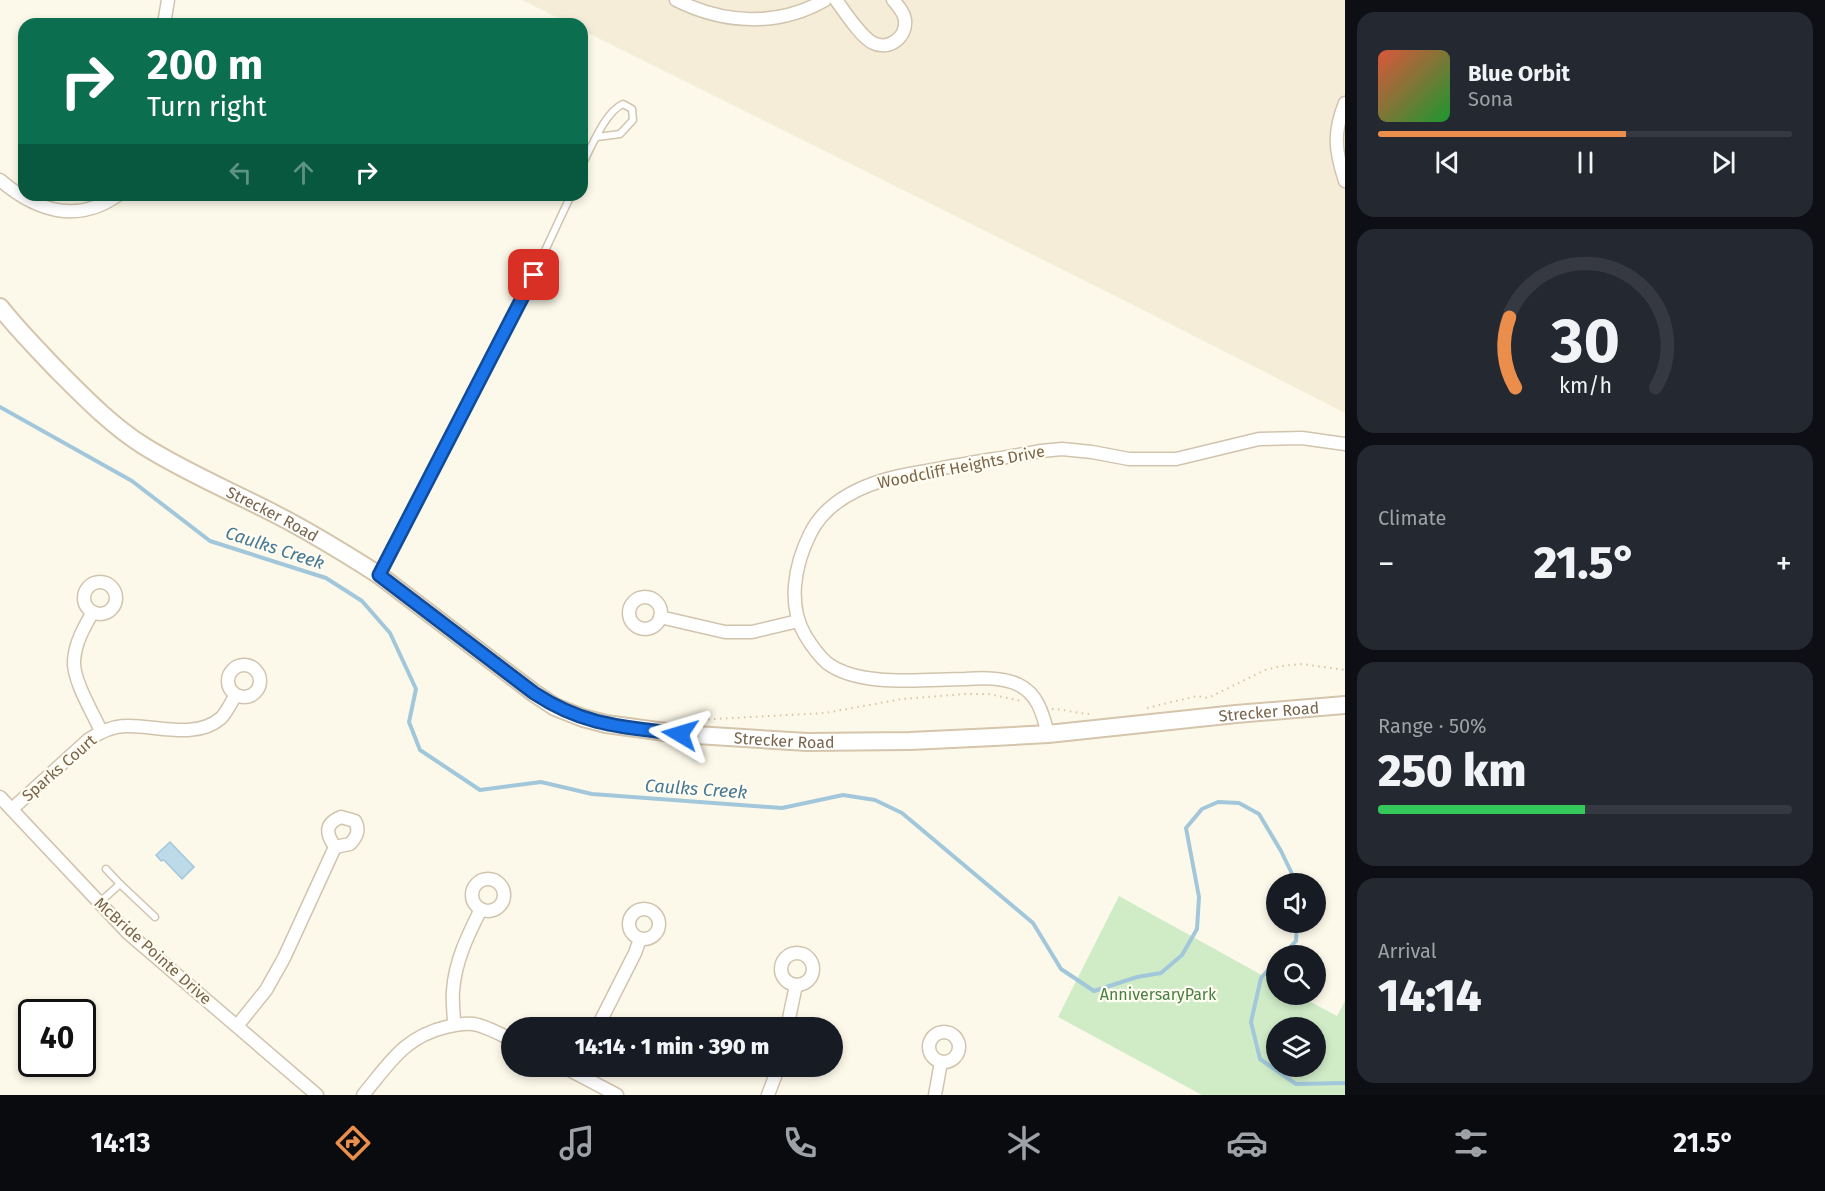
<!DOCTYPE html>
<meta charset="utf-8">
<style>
:root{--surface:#171b24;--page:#242831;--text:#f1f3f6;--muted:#9ea1a6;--line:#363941;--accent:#eb8e4c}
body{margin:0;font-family:"Fira Sans",sans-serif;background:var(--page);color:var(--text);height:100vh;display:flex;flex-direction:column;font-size:22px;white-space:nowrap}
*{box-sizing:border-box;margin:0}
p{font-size:20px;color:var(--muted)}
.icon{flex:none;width:33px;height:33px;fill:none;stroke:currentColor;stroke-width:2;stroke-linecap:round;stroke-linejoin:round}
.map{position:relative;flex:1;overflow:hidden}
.sheet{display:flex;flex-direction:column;gap:12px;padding:12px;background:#0d0f14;width:480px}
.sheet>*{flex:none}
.guide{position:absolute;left:18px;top:18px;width:570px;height:183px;border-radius:18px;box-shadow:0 3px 9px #0003;background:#0b6e4f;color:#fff;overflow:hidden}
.buttons{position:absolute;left:1266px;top:873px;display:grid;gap:12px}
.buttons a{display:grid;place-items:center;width:60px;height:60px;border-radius:50%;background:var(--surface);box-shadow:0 3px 9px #0003;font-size:30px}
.speed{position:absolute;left:18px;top:999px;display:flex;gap:12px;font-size:30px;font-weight:700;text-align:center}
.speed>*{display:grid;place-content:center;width:78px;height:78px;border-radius:50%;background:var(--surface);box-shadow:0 3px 9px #0003;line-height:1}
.speed .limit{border:3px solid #111;border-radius:9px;background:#fff;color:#111}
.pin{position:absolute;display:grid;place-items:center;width:51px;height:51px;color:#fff;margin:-26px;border-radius:12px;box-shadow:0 3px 9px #0006}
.me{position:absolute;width:66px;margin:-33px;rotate:277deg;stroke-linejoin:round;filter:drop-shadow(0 0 4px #0008)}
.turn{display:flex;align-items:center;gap:21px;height:126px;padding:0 30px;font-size:27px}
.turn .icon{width:78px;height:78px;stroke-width:2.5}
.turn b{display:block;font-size:42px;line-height:51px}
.lanes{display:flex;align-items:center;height:57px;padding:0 30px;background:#0003;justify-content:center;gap:30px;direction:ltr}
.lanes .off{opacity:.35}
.big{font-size:45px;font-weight:800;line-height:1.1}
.sheet .widget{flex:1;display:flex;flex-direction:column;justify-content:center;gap:9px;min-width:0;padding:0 21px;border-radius:18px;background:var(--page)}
.sheet .dial{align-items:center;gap:0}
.dial svg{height:156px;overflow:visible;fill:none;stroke:var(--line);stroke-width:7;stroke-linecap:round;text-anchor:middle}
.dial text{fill:var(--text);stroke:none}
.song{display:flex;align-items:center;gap:18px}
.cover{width:72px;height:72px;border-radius:9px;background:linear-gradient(135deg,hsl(10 70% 55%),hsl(130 70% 35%))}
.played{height:6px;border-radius:3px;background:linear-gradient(90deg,var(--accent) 60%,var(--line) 60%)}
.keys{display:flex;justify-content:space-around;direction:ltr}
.heat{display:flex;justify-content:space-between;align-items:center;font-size:33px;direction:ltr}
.charge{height:9px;border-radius:4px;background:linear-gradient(90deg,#34c759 50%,var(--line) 0)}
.trip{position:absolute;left:501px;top:1017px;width:342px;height:60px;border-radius:30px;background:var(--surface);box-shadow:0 3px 9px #0003;font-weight:800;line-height:60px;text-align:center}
.tabs{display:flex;height:96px;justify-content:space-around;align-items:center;background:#090b0e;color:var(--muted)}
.tabs .icon{width:42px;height:42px}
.tabs .active{color:var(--accent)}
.tabs b{font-size:27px;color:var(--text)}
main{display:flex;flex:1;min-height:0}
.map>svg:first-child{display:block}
.residential{fill:#f5edd8}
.green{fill:#cfecc7;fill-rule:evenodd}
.water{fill:#bddae9;stroke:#a2c7db;stroke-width:1.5}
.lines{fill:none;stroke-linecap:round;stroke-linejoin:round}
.stream{stroke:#a2c7db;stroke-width:4}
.lane-casing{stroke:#d1c4ae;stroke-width:9}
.street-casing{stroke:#d1c4ae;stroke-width:15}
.secondary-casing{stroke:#d4c5ac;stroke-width:20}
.path{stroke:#dac3a3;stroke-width:2;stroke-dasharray:1.5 4.5;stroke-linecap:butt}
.lane{stroke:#fff;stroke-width:6}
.street{stroke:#fff;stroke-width:12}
.secondary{stroke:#fff;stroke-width:16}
.route-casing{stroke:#114b97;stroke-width:15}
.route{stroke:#1a73e8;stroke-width:10}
.labels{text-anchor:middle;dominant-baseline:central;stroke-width:4.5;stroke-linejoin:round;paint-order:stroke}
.street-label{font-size:16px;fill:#7a654b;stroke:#fffcf1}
.park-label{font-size:16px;fill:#498142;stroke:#fffcf1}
.water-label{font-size:18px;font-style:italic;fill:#467995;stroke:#fffcf1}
</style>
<main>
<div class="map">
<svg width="1345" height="1095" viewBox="0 0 1345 1095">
<rect width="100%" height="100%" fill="#fdf9ea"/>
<path class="residential" d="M522,0H1345V413L1133,305L582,30V24H570Z"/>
<path class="green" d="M1119,896L1276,983V994L1298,995L1337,1016L1345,1001V1095H1202L1058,1017ZM1276,1028H1316V1066H1276Z"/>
<path class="water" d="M170,842L194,867L182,879L164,860L161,861L156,855Z"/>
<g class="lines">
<g class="stream">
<path d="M0,407L132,481L210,541L326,578L362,601L390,633L416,689L409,722L420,750L480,790L541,782L592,794L782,808L843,795L875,800L902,813L1033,923L1061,969L1094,991L1137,977L1161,973L1182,955L1197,929L1199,897L1186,828L1202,809L1218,802L1239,803L1259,814L1281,851L1297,884"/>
<path d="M1282,956L1296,941L1297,922"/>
<path d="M1276,962L1261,978L1251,1022L1260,1059L1296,1084L1345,1083"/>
</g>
<g class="lane-casing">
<g id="lane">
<path d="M582,165L583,163C592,146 605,112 623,104L632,109L633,120L620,134L597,137"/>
<path d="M379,575L528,287L571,195"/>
<path d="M120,884L155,917"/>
<path d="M99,903L120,884L106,869"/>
</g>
</g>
<g class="street-casing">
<g id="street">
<path d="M676,0C724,24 778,27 825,0"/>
<path d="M836,0C845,12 860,36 873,43C889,51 907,37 905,20C904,12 898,6 893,0"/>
<path d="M164,24L168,0"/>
<path d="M1345,103C1333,133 1335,150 1345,181"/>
<path d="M0,180C36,211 77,224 118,195"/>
<circle cx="100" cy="598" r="16"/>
<circle cx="645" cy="613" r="16"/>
<path d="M93,612C84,627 75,643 74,661C73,681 93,713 101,731"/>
<path d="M660,617L725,632H752L798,621"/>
<circle cx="244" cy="681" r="16"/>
<path d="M1048,734C1043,715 1038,694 1019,685C1003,677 982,678 965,679C925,679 860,688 827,663C818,655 811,645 805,635C787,604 795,564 810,534C824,505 854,489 884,480C903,474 923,472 942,468C975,462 1008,457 1041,451L1062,449L1092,452L1129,459H1176L1259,439L1302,438L1345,444"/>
<path d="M0,797L128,933L317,1095"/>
<path d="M12,809L88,740C100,732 112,726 126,726C156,725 196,740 221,718C227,712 231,702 236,695"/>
<path d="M341,817L355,821C360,830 357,837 350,844L335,847C326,834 324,824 341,817Z"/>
<circle cx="488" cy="895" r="16"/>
<circle cx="644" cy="924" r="15"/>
<circle cx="797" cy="969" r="16"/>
<path d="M454,1025C454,1013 452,1002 453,991C455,961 468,935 481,909"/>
<path d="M237,1026L266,990L284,958L335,847"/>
<path d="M597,1028L635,953L640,939"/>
<path d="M787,1028L796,985"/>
<circle cx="944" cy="1047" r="15"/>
<path d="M562,1066L617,1095"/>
<path d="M363,1095C389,1064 404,1037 446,1027C454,1025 465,1023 473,1024C486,1026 500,1034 512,1040"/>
<path d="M768,1095L779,1066"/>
<path d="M935,1095L941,1062"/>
</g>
</g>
<g class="secondary-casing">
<g id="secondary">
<path id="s1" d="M0,307C18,330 38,350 58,371C85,398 112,426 144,446C187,473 233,492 277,515C312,533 346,554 379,575L534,693L555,707L583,718L606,724L680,734L807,742L910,741L994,737L1048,734L1236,714L1345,705"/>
</g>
</g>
<g class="path">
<path d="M1147,708L1197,696L1208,698L1265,670L1282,666L1302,664L1345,670"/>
<path d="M1052,709C1065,709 1078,714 1091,714"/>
<path d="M696,720L825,713L902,699L965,694H989L1021,701"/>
</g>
<use href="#lane" class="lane"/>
<use href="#street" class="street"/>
<use href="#secondary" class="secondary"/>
</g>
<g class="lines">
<g class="route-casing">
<path id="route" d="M534,275L379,575L534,693C584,726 623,727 680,734"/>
</g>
<use href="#route" class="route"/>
</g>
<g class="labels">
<g class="street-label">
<text transform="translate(961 467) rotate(-11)">Woodcliff Heights Drive</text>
<text stroke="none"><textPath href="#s1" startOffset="346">Strecker Road</textPath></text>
<text stroke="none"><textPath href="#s1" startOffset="1408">Strecker Road</textPath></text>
<text stroke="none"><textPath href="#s1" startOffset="922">Strecker Road</textPath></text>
<text transform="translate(59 768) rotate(-41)">Sparks Court</text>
<text transform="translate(153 951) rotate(42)">McBride Pointe Drive</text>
</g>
<g class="park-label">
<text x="1158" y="994">AnniversaryPark</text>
</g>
<g class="water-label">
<text transform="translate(275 548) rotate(18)">Caulks Creek</text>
<text transform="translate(696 789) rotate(4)">Caulks Creek</text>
</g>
</g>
</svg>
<div class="buttons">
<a><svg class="icon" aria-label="sound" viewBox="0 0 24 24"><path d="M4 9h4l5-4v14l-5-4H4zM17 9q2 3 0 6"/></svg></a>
<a><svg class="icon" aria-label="search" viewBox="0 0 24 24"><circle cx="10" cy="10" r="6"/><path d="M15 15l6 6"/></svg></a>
<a><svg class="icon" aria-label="layers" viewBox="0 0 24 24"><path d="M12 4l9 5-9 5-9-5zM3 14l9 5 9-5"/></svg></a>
</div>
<div class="speed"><div class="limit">40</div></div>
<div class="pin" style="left:534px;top:275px;background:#d93025"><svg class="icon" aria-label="arrive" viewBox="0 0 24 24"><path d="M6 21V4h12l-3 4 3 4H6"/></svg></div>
<svg class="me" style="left:680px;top:734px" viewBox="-20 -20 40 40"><path d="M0-17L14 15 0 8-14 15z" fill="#1a73e8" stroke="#fff" stroke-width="4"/></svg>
<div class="trip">14:14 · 1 min · 390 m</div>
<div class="guide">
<div class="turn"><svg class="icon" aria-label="right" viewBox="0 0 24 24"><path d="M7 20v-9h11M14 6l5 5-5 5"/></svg><div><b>200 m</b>Turn right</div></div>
<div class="lanes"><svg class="icon off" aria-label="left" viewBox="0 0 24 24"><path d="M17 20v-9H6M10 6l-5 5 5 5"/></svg><svg class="icon off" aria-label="ahead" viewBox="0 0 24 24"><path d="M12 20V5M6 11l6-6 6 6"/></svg><svg class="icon" aria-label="right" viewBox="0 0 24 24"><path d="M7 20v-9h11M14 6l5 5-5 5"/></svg></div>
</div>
</div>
<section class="sheet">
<div class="widget">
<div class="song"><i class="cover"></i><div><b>Blue Orbit</b><p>Sona</p></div></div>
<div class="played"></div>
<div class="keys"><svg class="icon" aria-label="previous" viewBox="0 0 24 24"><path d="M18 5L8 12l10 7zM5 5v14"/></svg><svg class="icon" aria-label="pause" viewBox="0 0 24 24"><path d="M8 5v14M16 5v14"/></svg><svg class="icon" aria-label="next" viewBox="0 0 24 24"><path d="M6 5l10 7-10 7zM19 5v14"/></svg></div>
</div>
<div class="widget dial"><svg viewBox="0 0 100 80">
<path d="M14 69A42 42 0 1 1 86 69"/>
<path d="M14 69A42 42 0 0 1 11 33" stroke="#eb8e4c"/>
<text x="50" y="56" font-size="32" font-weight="700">30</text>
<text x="50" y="72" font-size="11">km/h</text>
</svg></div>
<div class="widget"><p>Climate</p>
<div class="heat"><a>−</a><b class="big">21.5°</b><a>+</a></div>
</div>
<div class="widget"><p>Range · 50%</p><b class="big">250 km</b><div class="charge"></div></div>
<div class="widget"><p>Arrival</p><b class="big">14:14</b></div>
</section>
</main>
<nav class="tabs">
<b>14:13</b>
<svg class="icon active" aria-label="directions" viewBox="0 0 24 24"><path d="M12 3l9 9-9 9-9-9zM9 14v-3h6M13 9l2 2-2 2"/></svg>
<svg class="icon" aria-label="music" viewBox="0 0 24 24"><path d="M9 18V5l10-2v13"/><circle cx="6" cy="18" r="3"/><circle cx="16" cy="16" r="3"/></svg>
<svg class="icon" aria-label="phone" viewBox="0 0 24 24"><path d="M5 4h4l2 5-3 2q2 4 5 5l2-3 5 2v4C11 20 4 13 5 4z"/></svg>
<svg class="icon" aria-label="climate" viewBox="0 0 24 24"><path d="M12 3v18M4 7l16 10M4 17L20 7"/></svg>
<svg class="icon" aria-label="car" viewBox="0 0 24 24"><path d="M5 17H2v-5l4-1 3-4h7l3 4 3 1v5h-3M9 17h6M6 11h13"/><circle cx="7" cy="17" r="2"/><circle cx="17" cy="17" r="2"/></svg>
<svg class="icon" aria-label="filters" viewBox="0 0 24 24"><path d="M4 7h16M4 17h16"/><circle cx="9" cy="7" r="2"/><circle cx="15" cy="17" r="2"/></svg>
<b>21.5°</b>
</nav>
